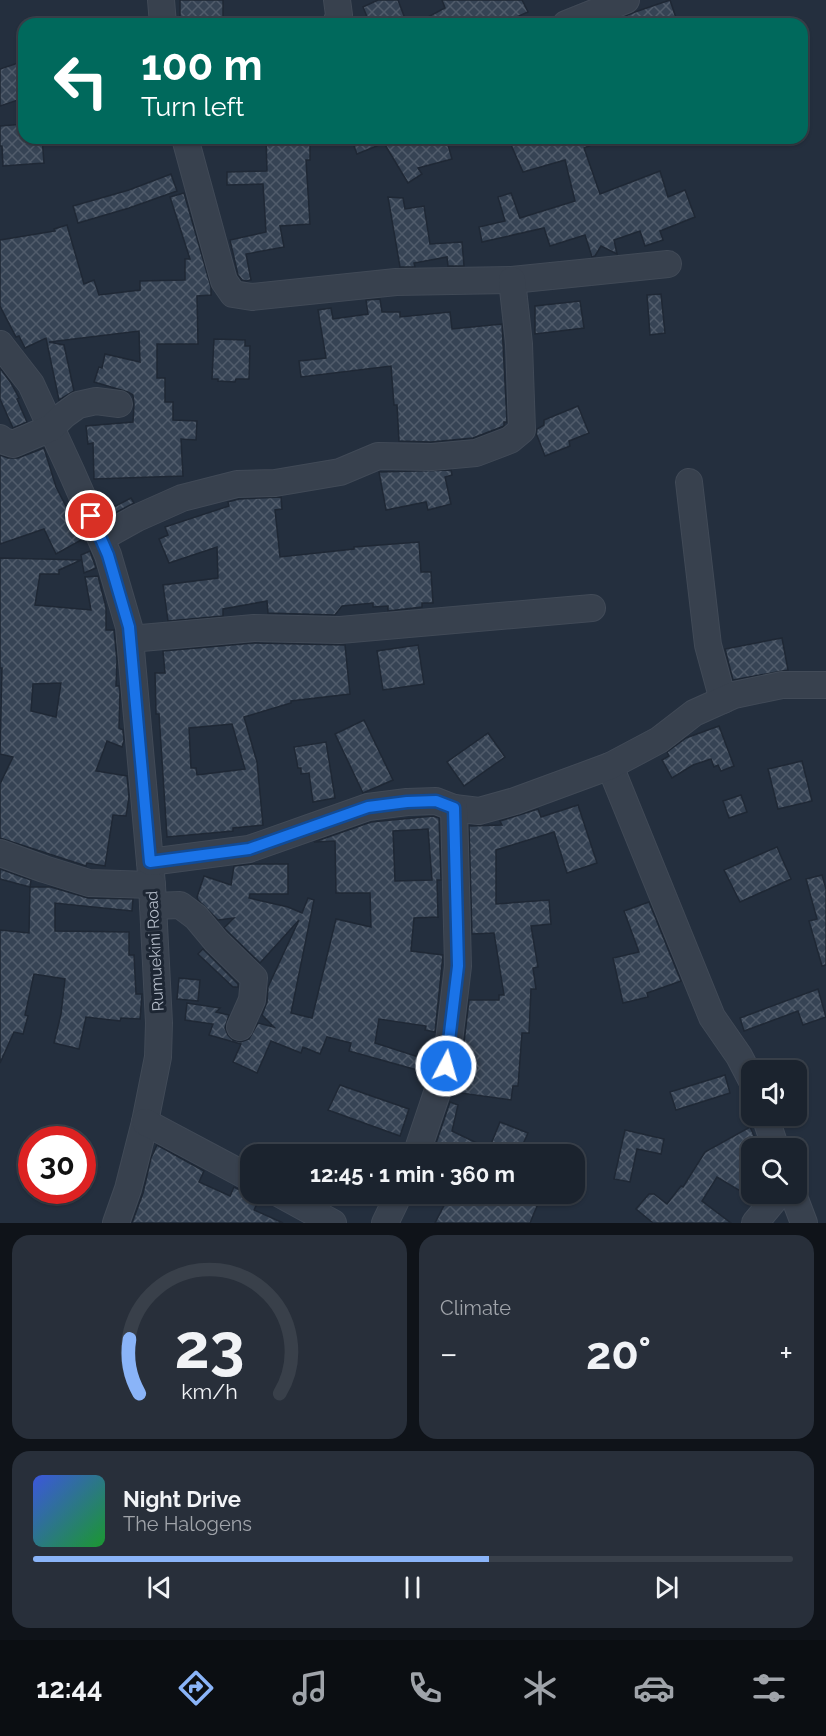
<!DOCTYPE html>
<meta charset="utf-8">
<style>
:root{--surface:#1b232e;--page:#282f3a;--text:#f1f3f6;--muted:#a0a4aa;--line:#39404a;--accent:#8ab4f8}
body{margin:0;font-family:Raleway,sans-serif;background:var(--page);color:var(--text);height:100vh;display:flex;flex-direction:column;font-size:22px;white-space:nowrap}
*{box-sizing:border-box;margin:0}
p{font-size:20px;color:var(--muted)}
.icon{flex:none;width:33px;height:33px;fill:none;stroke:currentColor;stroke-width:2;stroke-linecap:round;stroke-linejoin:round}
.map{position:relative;height:1223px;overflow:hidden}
.sheet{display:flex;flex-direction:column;gap:12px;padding:12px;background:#0f1319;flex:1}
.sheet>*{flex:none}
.hud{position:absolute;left:18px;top:18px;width:790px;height:126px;border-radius:18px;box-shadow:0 2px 4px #0004,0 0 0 2px var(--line);background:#00695c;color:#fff;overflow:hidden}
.tools{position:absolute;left:741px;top:1060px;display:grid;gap:12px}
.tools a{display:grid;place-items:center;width:66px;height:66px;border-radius:12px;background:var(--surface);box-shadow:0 2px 4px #0004,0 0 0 2px var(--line);font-size:30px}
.speed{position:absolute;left:18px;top:1126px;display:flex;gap:12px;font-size:30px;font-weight:700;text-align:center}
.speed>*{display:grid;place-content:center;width:78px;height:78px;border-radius:50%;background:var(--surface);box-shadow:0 2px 4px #0004,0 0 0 2px var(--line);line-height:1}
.speed .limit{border:9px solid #d22;background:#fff;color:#111}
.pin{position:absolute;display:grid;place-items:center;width:51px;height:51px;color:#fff;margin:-26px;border:3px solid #fff;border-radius:50%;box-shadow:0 2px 6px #0007}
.me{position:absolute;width:66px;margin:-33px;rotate:6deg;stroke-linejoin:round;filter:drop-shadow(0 0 4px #0008)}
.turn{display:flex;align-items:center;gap:21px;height:126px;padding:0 24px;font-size:27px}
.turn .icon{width:78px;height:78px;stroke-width:2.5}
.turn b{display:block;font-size:42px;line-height:51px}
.big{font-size:45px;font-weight:700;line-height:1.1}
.sheet .widget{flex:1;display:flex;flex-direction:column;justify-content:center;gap:9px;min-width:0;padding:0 21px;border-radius:18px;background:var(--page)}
.sheet .dial{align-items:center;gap:0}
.dial svg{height:156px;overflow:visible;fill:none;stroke:var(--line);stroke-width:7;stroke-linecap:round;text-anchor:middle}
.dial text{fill:var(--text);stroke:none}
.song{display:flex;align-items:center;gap:18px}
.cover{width:72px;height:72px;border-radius:9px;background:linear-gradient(135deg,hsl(230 70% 55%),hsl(130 70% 35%))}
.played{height:6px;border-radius:3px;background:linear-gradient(90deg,var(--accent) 60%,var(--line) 60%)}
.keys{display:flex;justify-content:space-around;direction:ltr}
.heat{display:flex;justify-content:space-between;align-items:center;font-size:33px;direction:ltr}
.sheet .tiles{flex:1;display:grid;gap:12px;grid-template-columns:1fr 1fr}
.widget:last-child{grid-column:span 2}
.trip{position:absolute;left:240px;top:1144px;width:345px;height:60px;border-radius:18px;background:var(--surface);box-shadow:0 2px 4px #0004,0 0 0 2px var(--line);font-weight:700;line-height:60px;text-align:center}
.menu{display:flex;height:96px;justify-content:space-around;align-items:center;background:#0b0e12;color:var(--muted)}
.menu .icon{width:42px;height:42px}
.menu .active{color:var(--accent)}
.menu b{font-size:27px;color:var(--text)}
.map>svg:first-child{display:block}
.building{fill:url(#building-cross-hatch);stroke:#1f2835;stroke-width:1.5;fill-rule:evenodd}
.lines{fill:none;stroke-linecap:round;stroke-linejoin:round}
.minor-casing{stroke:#414a57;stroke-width:28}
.minor{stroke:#38414e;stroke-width:26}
.route-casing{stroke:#114b97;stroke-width:15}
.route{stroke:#1a73e8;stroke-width:10}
.labels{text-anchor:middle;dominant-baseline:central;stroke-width:6;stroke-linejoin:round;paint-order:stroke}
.street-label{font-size:16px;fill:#b4bcc9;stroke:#1d2633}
</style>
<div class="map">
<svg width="826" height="1223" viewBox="0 0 826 1223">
<defs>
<pattern id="building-cross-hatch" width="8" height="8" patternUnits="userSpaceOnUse" patternTransform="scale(1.5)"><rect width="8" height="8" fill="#364354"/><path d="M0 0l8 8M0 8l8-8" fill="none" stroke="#515c6b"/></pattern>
</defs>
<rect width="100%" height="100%" fill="#242f3e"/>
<g class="building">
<rect x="180" y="0" width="43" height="24"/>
<path d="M378,0H398L407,24H370L363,7Z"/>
<path d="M442,0H522L528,12L501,24H415L445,8Z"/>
<path d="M670,0L678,24H606L635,12Z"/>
<path d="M24,61V98L0,106V69Z"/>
<path d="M24,124V138H42L44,163L3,166L2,146H0V126Z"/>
<path d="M266,138H310V160H306L310,224L280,226L284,247L246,254L251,280L246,281L242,280L238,275L230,240L266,232L263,184L227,185V172L267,171Z"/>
<path d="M351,138H446L452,159L418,168L422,174L408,183L384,143L357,154Z"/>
<path d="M508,138H608L584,148L600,194L660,171L668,197L685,190L695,217L660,231L663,240L645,246L640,231L614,240L617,254L601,246L595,256L592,257L585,235L550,246L544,228L482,242L479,227L505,221L498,197L511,193L520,218L575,201L565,160L523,172Z"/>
<path d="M171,174L177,191L129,208L78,223L73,206L129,190Z"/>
<path d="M184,193L211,287V295L197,296L198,344H157V378H165V402H173V420L197,421L196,440L181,439L183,476L94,479L93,443L88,444L86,426L133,422L134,405L133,395L128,392L94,382L99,367L102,368L105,354L140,362L139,331L49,342L64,345L74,391L59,400L46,338L25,348L19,336L16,337L0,306V240L55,231L54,229L67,225L84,284L94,280L99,295L140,290V281L185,280V259H190L170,197Z"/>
<path d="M388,197L403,198L405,209L424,206L430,244L462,242L464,266H448L447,257L414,263L415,267H400Z"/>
<path d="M661,294L665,333L650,335L647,295Z"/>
<path d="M380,299L382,312H400V317L450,312L452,329L502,324L507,422H504V426L473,438L431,442L399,441L397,405H394L391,366L301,377L299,361L326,358L318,310L331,308L333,319L368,314L366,300Z"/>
<path d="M580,301L584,328L535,334V306Z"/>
<path d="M214,339L245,340V346H250L249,379H236L235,382L218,381V379H212Z"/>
<path d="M0,368L11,383L19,398L17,399L27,422L13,428L0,399Z"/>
<path d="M578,406L589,433L569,441L570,446L545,456L536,433L537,429L544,425V420Z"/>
<path d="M44,448L56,487L83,539L56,554L44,529L0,544V455L8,458H18Z"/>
<path d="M451,470L452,475L445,477L451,504L428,510L426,502L386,510L379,472Z"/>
<path d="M281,497L282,509L275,510L280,557L354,549V547L419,542L421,572H431L433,603H422V607L388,611V606L373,607V603L342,606L335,615L268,613L267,601L223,609V616L168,621L163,585L218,578L217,547L169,563L159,539L168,535L165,527L229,506L228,502L239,499Z"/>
<path d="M131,498L134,503L111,515L108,510Z"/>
<path d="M90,551L96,568L84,573L81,555Z"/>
<path d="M0,558L81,560L59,570V574H40L35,605L91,610L85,577L98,576L106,607V630H114L117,661L116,686H119L120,691L119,728L123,730L124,741L122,747L107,741L96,771L127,776L129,797L126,816L113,815L105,866L87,863L86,866L0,838V784L13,757L0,754L2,668H0ZM61,683L56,717L31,711L33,684Z"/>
<path d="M782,638L788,670L733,680L725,649Z"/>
<path d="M254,643L345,645L350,694L291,701V703L244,717L257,762L263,825L233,828V831L167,837L159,714H156L155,673H165L163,651ZM232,724L245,769L197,775L196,768H191L189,728Z"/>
<path d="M418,645L424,684L383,690L377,651Z"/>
<path d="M364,720L393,780L363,793L335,734Z"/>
<path d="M719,726L734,766L721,771L718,765L714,767L711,759L693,765L672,778L662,760L669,756L667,752L686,738Z"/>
<path d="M488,733L505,757L464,786L447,762Z"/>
<path d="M326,742L335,798L313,802L309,773L301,774V768H298L294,747Z"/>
<path d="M802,761L812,801L778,809L768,769Z"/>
<path d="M741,795L747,812L729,818L723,801Z"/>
<path d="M578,805L597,863L567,873L554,832L496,850V904L549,900L551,924L531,926L538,967L533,968L536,989H531L529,1033H522L518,1086H513L511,1100L453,1092L461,1068L469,1000H499V995H504L494,933L472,934L469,826L502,825L500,821L538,809L541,817Z"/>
<path d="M433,816L439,818L441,880H437L438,917L414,918L411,951L443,955L435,1032L425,1030L426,1026L379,1019L375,1043L431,1061L428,1073L349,1051L351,1043L327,1037L320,1054L303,1047L301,1053L271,1041L257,1073L233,1062L241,1044L209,1035L213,1024L185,1020L187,1003L220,1008L216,1012L229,1015L225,1028L228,1035L233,1040L241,1042L249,1039L258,1023L274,1027L262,1015L267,1002L268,987L299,920L260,963L224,928L234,918L218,920L198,900L197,897L204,876L231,885L234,866L252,864H288V894H250L249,898L288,907L302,913L308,898L314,900L291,1013L312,1018L336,919L371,927L370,893H336L335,841L314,842L371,822ZM428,829L432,880L395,881L393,831Z"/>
<path d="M777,847L791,879L740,902L724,870Z"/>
<path d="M0,869L31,880L30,887L0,879Z"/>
<path d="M822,875L826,889V965L822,966L809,921L817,919L806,879Z"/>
<path d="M30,887H51L88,898L133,899L132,911L55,903V931L129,932V955H134L136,994H142L140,1019L121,1018L120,1021L86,1017L79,1049L54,1043L61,1014L65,979L34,974L25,1015L28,1016L23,1034L14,1032L0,1063V930L29,933Z"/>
<path d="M649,902L681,981L647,993L648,997L623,1003L613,958L639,952L624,911Z"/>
<path d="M203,949L238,984V987H233L198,954Z"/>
<path d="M179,978L200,980L198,1001L177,999Z"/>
<path d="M818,989L826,1017L803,1025L798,1011L744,1031L740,1018Z"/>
<path d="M725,1075L730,1093L676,1110L670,1092Z"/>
<path d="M340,1085L409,1109L400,1136L328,1110Z"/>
<path d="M450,1102L458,1105L452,1131L489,1149L500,1122L528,1133L518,1155H432Z"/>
<path d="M750,1127L760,1149H752V1198L717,1177L702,1201L731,1223H653L636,1209L649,1194H654L667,1204L681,1186L683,1187L705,1152Z"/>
<path d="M625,1130L664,1139L661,1154L637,1149L630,1182L614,1179Z"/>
<path d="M157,1145L204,1171L199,1182L230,1196L234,1187L259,1200L254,1210L283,1223H132L143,1193L151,1158Z"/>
<path d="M450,1194H462L480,1203L484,1194H542L530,1223H435Z"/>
</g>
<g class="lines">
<g class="minor-casing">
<g id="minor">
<path d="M161,0L163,24"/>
<path d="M336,24L339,15L337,0"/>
<path d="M566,24L626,0"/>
<path d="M185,138L224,281L233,294L252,297L396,282L512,280L668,264"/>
<path d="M0,344L31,384L72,473L108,555L129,627L152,885L159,1023L158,1057L145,1122L128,1189L116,1223"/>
<path d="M0,438L1,440L13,444L51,428L64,415L78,405L96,401L119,404"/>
<path d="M689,482L708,645L723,700"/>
<path d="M101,538L137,518L182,498L237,484L275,483L340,472L378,456L432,457L476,453L510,440L522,430L519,344L512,280"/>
<path d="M130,639L254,628L340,630L592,608"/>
<path d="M610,766L712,1017L739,1056L752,1081"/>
<path d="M0,853L44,869L89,883L152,885"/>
<path d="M150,862L249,849L368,807L407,802L436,801L454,808L479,811L515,801L610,766L659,740L694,713L734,695L782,685H826"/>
<path d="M153,906L180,905L196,917L216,941L254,978L252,1000L240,1027"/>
<path d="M765,1116L776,1149"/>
<path d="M145,1122L250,1178"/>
<path d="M416,1155L446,1066L458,966L454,808"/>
<path d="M280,1194L333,1223"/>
<path d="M793,1194L804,1223"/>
<path d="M385,1223L399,1194"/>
<path d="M755,1223L779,1194"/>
</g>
</g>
<use href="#minor" class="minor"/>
</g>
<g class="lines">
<g class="route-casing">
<path id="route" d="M91,516L108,555L129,627L150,862L249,849L368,807L407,802L436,801L454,808L458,966L446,1066"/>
</g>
<use href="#route" class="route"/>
</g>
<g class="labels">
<g class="street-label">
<text transform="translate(155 951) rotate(-93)">Rumuekini Road</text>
</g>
</g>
</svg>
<div class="tools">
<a><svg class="icon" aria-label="sound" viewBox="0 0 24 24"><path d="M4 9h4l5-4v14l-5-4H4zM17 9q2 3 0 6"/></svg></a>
<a><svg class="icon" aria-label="search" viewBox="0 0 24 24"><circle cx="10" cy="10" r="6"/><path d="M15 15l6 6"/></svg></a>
</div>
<div class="speed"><div class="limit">30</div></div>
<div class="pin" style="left:91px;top:516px;background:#d93025"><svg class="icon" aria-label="arrive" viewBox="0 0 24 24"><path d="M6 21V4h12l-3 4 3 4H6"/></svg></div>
<svg class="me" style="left:446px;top:1066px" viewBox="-20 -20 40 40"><circle r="17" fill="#1a73e8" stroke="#fff" stroke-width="3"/><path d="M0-11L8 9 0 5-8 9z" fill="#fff"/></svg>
<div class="trip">12:45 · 1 min · 360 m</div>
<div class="hud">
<div class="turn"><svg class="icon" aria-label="left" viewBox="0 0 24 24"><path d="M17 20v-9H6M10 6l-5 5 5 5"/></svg><div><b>100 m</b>Turn left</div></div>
</div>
</div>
<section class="sheet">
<div class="tiles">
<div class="widget dial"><svg viewBox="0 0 100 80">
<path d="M14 69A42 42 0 1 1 86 69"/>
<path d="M14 69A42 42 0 0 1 9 41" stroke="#8ab4f8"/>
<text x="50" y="56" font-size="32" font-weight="700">23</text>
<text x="50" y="72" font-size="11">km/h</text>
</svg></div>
<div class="widget"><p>Climate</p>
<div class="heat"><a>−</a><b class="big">20°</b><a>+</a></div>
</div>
<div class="widget">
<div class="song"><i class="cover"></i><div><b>Night Drive</b><p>The Halogens</p></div></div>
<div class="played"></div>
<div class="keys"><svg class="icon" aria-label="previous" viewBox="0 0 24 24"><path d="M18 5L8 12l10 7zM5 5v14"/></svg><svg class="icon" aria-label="pause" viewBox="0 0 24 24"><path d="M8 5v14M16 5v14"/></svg><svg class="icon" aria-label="next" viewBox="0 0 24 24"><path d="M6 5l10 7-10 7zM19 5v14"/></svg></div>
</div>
</div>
</section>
<nav class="menu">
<b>12:44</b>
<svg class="icon active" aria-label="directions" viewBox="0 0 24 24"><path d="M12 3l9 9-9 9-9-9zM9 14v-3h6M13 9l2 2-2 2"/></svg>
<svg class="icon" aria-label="music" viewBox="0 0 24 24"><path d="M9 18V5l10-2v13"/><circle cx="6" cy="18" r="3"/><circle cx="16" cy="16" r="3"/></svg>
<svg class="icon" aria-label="phone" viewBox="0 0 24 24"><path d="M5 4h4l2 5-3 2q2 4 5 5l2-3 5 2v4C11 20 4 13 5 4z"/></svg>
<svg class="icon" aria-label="climate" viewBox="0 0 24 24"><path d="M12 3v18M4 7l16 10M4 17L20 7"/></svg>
<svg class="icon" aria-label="car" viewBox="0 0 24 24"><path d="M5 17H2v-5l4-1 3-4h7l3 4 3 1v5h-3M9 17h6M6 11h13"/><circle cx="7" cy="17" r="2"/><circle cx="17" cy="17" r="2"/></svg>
<svg class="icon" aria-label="filters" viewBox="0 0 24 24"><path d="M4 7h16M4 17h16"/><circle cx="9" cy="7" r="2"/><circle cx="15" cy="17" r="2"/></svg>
</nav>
